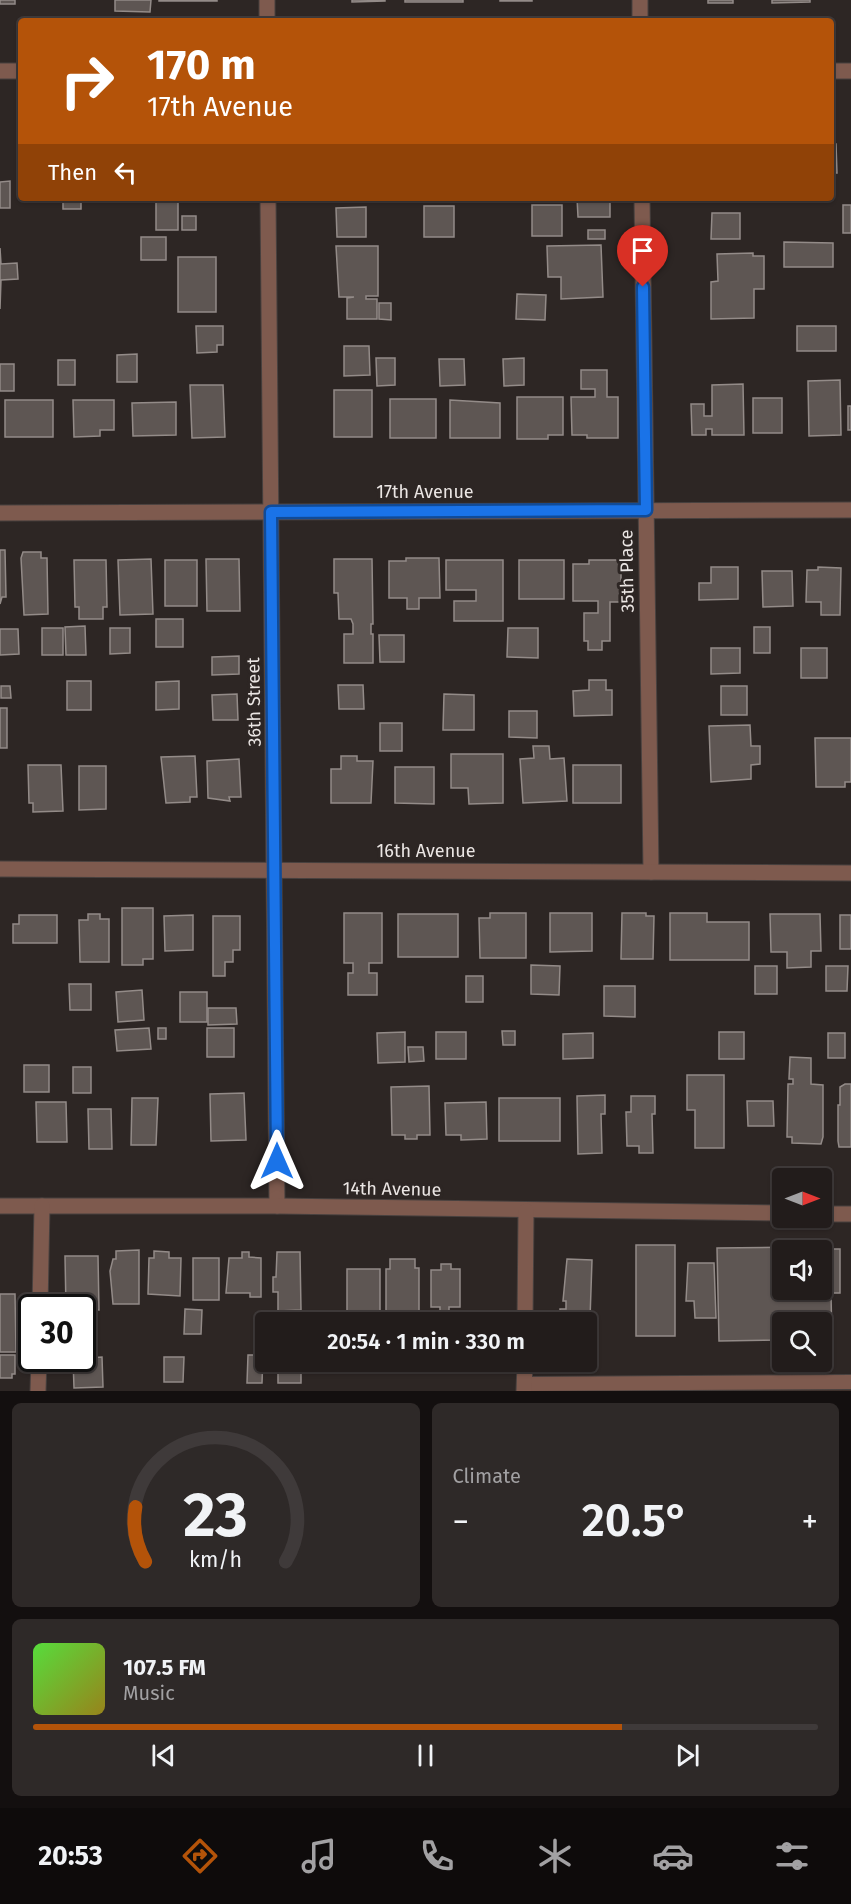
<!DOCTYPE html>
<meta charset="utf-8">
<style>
:root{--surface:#221c1b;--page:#2e2928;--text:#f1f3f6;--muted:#a2a1a3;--line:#3f3a3a;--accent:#b45309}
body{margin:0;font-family:"Fira Sans",sans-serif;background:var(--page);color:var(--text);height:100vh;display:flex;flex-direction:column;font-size:22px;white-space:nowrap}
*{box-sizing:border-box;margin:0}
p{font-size:20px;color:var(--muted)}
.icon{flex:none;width:33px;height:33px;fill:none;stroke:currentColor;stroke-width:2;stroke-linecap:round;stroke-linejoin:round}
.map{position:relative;height:1391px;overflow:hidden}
.drawer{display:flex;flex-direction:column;gap:12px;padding:12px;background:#130f0f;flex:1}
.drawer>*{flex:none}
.hud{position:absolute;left:18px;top:18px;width:816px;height:183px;border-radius:6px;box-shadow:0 2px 4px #0004,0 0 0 2px var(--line);background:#b45309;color:#fff;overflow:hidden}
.needle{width:39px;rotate:90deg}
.tools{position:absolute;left:772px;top:1168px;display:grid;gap:12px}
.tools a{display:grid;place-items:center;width:60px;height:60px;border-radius:6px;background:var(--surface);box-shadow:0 2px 4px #0004,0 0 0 2px var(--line);font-size:30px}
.speed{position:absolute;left:18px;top:1294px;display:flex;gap:12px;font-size:30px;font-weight:700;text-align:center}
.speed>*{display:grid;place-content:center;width:78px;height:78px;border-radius:50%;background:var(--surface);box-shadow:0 2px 4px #0004,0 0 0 2px var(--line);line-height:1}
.speed .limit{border:3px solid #111;border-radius:9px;background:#fff;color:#111}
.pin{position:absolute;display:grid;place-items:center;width:51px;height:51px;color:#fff;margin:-62px -26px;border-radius:50% 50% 50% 0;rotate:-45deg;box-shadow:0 0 6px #0007}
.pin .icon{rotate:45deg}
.me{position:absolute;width:66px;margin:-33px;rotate:0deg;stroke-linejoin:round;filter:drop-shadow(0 0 4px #0008)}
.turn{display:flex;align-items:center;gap:21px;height:126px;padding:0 30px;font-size:27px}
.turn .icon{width:78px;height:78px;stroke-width:2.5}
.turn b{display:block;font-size:42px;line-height:51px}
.then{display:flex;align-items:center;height:57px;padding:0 30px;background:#0003;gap:12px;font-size:22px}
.big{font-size:45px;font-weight:600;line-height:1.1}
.drawer .card{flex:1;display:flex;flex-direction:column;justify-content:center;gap:9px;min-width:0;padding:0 21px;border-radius:9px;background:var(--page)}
.drawer .dial{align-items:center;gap:0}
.dial svg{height:156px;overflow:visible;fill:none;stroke:var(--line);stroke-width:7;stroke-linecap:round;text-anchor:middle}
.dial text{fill:var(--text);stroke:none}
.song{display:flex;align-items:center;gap:18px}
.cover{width:72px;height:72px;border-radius:9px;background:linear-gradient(135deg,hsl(110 70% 55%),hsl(50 70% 35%))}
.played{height:6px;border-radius:3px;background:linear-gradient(90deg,var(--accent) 75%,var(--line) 75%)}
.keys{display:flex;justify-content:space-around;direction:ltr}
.heat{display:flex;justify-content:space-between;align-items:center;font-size:33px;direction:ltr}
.drawer .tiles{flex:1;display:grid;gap:12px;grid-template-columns:1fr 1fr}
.card:last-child{grid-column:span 2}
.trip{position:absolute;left:255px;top:1312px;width:342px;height:60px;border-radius:6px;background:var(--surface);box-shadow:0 2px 4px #0004,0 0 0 2px var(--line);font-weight:600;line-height:60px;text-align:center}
.tabs{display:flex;height:96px;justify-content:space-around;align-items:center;background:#0e0b0b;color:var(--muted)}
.tabs .icon{width:42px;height:42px}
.tabs .on{color:var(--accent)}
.tabs b{font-size:27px;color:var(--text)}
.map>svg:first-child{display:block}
.built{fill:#3c2f2a}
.building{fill:#5e5653;stroke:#938b88;stroke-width:1.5}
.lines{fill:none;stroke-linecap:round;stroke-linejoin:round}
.lane-casing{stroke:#48413f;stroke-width:16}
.street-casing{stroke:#48413f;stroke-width:17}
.lane{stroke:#7e5a4e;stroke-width:14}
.street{stroke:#7e5a4e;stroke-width:15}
.route-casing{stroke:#114b97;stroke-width:15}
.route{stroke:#1a73e8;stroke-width:10}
.labels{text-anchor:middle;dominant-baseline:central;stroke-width:6;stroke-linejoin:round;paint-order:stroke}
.street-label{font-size:18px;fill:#ebe6e4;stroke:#2d2624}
</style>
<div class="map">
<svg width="851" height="1391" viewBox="0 0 851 1391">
<rect width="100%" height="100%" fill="#2d2624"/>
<path class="built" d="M851,1389V1391H539Z"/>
<g class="building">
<rect x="0" y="0" width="15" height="4"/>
<path d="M115,0H151L150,12L115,11Z"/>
<rect x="159" y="0" width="58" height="1"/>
<path d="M352,0H385V1L352,2Z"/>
<rect x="405" y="0" width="58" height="2"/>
<rect x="500" y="0" width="32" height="1"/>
<rect x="708" y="0" width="25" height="3"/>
<path d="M772,0H810V2L772,3Z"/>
<path d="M21,129V166H18L17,130Z"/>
<path d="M831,144H836L837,173H831Z"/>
<path d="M10,181V208H0V182Z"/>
<rect x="63" y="198" width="18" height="11"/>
<path d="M577,198H610V217H578Z"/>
<rect x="156" y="202" width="22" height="28"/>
<rect x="532" y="205" width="30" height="31"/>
<rect x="843" y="205" width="8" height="28"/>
<rect x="424" y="206" width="30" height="31"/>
<path d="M366,207V237H337L336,208Z"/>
<path d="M712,213H740V239H711Z"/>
<rect x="182" y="216" width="14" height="14"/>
<rect x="588" y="230" width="17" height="9"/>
<rect x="141" y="237" width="25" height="23"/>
<path d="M784,242L833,243V267H784Z"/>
<path d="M601,245L603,297L561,299V277H548L547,246Z"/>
<path d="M336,246H378V296H366V299H377V319H347V298L354,297H339Z"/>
<path d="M0,248L1,264L17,263L18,279L1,280L0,309Z"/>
<path d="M753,253V256H764V289H754V318L711,319V282L718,281L717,254Z"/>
<rect x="178" y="257" width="38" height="55"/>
<path d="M517,294L546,295L545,320L516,319Z"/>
<path d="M379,303H391V320L379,319Z"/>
<path d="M196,326H223V345H217V352L197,353Z"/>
<rect x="797" y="326" width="39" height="25"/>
<path d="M344,346H369L370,375L344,376Z"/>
<path d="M137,354V382H117V355Z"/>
<path d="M376,358H395V385L377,386Z"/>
<path d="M524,358V385L504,386L503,359Z"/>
<path d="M439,359H464L465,385L440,386Z"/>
<rect x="58" y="360" width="17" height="25"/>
<rect x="0" y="364" width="14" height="27"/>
<path d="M581,370H607V397H618V438H587V435H572L571,397H595V389H581Z"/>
<path d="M840,380L841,435L809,436L808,381Z"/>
<path d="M743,384L744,435H712V429H706V435H692L691,404H704V416H712V385Z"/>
<path d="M190,385H223L225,437L192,438Z"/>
<rect x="334" y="390" width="38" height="47"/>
<path d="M517,397H563V435H548V439H517Z"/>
<rect x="753" y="398" width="29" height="35"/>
<rect x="390" y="399" width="46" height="39"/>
<rect x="5" y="400" width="48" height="37"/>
<path d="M73,400H114V430H100V436L74,437Z"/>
<path d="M450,400L500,403V438H450Z"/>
<path d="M176,402V435L133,436L132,403Z"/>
<rect x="848" y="406" width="3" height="24"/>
<path d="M0,550H5L6,597H2L0,604Z"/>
<path d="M23,552H41V558H47L48,614L24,615L21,558Z"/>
<path d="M406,558H439L440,598H419V609H407V598H389V561H406Z"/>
<path d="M151,559L153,614L120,615L118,560Z"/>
<path d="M206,559H239L240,611H207Z"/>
<path d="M334,559H372L373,624H371V634H373V663H344V634H353V624L351,619H339L338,593H334Z"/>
<path d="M74,560H106L107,607H103V619H79V607H75Z"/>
<rect x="165" y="560" width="32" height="46"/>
<path d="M446,560H503V621H454V601H476V590H446Z"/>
<rect x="519" y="560" width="45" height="39"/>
<path d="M589,560H621V602H610V641H602V650H588V641H584V613H598V601H573V564H589Z"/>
<path d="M711,567H738V599L699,600V583H711Z"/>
<path d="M818,567L841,568L840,615H821V602H806L807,570H818Z"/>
<path d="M762,571H792L793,606L763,607Z"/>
<rect x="156" y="619" width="27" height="28"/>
<path d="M85,626L86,655H66L65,627Z"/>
<rect x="754" y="627" width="16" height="26"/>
<rect x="42" y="628" width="21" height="27"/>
<path d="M110,628H130V653L110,654Z"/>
<path d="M508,628H538V658L507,657Z"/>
<path d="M0,629H18L19,654L0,655Z"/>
<path d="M379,635H404V662H380Z"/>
<path d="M711,648H740V673L711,674Z"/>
<rect x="801" y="648" width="26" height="30"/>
<path d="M239,656V674L212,675V657Z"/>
<path d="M589,680H606V690H612V715L574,716L573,691L589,690Z"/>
<rect x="67" y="681" width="24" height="29"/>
<path d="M179,681V709L156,710V682Z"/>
<path d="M338,685H363L364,709H339Z"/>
<path d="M1,686H10L11,698H1Z"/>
<rect x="721" y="686" width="26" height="29"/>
<path d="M237,694L238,720H213L212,695Z"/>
<path d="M444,694L474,695V730H443Z"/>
<rect x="0" y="708" width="7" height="40"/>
<path d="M509,711H537V738L509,737Z"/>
<rect x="380" y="723" width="22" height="28"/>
<path d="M750,725L751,746H760V764L751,765V779L711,782L709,726Z"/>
<path d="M815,738H851V782H845V787H816Z"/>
<path d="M533,746H549L550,759L564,758L567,801L523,803L520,759L534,758Z"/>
<path d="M451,754H503V803L469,804L468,788H451Z"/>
<path d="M195,756L197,797H190V802L166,803L161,757Z"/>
<path d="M341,756H357V761H373L371,803H331V769H341Z"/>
<path d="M239,759L241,797H229L230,801L208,798L207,761Z"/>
<path d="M28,765H61L63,811L33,812V803H29Z"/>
<rect x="573" y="765" width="48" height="38"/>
<path d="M79,766H106V809L79,810Z"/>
<path d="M395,767H434V804L395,803Z"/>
<path d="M122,908H153V959H143V965H122Z"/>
<path d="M344,913H382V963H369V973H377V995H348V973H353V963H344Z"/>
<path d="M490,913H526V958H480L479,918H490Z"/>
<path d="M550,913H592V951L550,952Z"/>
<path d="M622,913H646V916H654L653,959H621Z"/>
<path d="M670,913H707V922H749V960H670Z"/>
<path d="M88,914H100V919H109V962H80L79,920H88Z"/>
<rect x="398" y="914" width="60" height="43"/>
<path d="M770,914H820L821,951H811V967L787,968V952H771Z"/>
<path d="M19,915H57V943H13V924H19Z"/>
<path d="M193,915V950L165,951L164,916Z"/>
<rect x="840" y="915" width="11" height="34"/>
<path d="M213,916H240V950H233V962H225V976H213Z"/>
<path d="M531,965L560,966L559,995L531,994Z"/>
<rect x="755" y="966" width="22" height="28"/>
<path d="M826,966H848L847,991H826Z"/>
<rect x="466" y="976" width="17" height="26"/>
<path d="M69,984H91V1010H70Z"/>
<path d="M604,986H635V1017L604,1016Z"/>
<path d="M142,990L144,1020L118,1022L116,992Z"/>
<rect x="180" y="992" width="27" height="30"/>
<path d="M208,1008H236L237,1024L208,1025Z"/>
<path d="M149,1028L151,1049L117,1051L115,1030Z"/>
<rect x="158" y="1028" width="8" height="11"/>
<rect x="207" y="1028" width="27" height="29"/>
<path d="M502,1031H515V1045H503Z"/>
<path d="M405,1032V1062L378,1063L377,1033Z"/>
<rect x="436" y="1032" width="30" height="27"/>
<rect x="719" y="1032" width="25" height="27"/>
<path d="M593,1033V1058L563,1059V1034Z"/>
<rect x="828" y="1033" width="17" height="25"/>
<path d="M408,1047H423L424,1061L409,1062Z"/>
<path d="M790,1057L811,1058V1084L823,1085V1137L821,1144L792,1143V1137H787L788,1084H793V1079H789Z"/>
<rect x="24" y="1065" width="25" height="27"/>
<rect x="73" y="1067" width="18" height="26"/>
<path d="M687,1075H724V1148H695V1110H687Z"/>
<path d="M845,1084H851V1147H839L838,1141V1105H840V1087Z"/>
<path d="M429,1086L430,1135H417V1139H405V1135H392L391,1087Z"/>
<path d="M244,1093L246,1140L211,1141L210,1094Z"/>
<path d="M605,1095V1114H601L602,1153L578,1154L577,1096Z"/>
<path d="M631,1096H655V1114H652L653,1153H639V1146H627L626,1112H631Z"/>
<path d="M132,1098H158L156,1145H131Z"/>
<rect x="499" y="1098" width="61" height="43"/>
<path d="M747,1101H773L774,1126H748Z"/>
<path d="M36,1102H66L67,1142H37Z"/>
<path d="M486,1102L487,1139L461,1140V1135H446L445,1103Z"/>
<path d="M88,1109H111L112,1149H89Z"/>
<rect x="636" y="1245" width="39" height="91"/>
<path d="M797,1247V1251H783V1290H822V1251L803,1249H840V1293H831L832,1345H822V1323H783V1340L719,1341L717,1248Z"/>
<path d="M139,1250V1304H113L110,1271L113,1259H116V1251Z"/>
<path d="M154,1251L169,1252V1258H181L180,1296L148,1294L149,1258H154Z"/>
<path d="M242,1252H249V1257L261,1258V1297H250V1293H226L229,1258H242Z"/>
<path d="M277,1252H300L301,1310L278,1311V1292H273V1277H276Z"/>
<path d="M65,1256H98L99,1310L66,1308Z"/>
<rect x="193" y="1258" width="26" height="42"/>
<path d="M390,1259H415V1268H419V1313H386V1269H390Z"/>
<path d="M567,1259L592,1260L590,1319L560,1318V1309H566V1301H563Z"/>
<path d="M688,1263H714L716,1318H695L694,1301H686Z"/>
<path d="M441,1264H451V1269H460V1307H449V1312H440V1307H431V1270H441Z"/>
<rect x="347" y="1269" width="33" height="54"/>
<path d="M0,1294H15L16,1352H0Z"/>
<path d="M185,1309L202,1310L201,1334H184Z"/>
<path d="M586,1338H591V1371H558V1362H586Z"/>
<path d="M0,1355H15V1374H12V1378H0Z"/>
<path d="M248,1355H263L262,1383H247Z"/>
<path d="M102,1357L103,1387L74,1388L73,1359Z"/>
<path d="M164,1357H184L183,1382H164Z"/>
<rect x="278" y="1362" width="23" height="21"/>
<rect x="399" y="1362" width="21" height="10"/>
</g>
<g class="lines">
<g class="lane-casing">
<path id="lane" d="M524,1384L851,1382"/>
</g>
<g class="street-casing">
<g id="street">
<path d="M267,0V21"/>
<path d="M640,0V21"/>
<path d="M0,71H21"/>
<path d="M831,71H851"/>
<path d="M268,198L277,1206"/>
<path d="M642,198L651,872"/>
<path d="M0,513L851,510"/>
<path d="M0,869L851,873"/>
<path d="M0,1206H277L783,1213"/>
<path d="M822,1214H851"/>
<path d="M40,1308L42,1206"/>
<path d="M525,1323L526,1211"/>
<path d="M38,1391L39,1359"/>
<path d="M524,1391L525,1362"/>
</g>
</g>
<use href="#lane" class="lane"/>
<use href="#street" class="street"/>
</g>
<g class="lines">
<g class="route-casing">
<path id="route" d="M277,1161L271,512L646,510L643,287"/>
</g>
<use href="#route" class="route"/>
</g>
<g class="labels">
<g class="street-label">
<text x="425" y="492">17th Avenue</text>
<text transform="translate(627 571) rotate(-91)">35th Place</text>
<text transform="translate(254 702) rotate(-91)">36th Street</text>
<text x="426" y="851">16th Avenue</text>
<text transform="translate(392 1189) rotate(1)">14th Avenue</text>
</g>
</g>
</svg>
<div class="tools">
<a><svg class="needle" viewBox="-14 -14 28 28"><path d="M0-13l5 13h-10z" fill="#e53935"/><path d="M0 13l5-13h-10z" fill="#a2a1a3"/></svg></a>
<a><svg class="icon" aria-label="sound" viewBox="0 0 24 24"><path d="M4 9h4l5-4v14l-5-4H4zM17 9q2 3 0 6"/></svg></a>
<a><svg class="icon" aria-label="search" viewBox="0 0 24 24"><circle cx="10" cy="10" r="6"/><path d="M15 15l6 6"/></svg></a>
</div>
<div class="speed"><div class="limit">30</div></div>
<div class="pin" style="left:643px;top:287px;background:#d93025"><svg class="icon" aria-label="arrive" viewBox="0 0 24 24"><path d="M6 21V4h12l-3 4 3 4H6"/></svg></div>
<svg class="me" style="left:277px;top:1161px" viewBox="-20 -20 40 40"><path d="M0-17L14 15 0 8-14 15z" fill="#1a73e8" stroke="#fff" stroke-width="4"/></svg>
<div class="trip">20:54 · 1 min · 330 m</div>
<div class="hud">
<div class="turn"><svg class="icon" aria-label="right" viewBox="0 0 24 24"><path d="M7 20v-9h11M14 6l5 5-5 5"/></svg><div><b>170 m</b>17th Avenue</div></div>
<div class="then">Then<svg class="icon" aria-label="left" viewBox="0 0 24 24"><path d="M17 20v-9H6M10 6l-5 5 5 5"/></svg></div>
</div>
</div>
<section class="drawer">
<div class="tiles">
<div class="card dial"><svg viewBox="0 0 100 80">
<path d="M14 69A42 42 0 1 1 86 69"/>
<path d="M14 69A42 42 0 0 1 9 41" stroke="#b45309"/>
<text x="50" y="56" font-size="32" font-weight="700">23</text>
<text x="50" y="72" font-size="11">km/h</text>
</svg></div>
<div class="card"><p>Climate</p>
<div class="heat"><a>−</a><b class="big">20.5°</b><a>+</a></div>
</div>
<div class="card">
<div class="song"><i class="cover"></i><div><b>107.5 FM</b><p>Music</p></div></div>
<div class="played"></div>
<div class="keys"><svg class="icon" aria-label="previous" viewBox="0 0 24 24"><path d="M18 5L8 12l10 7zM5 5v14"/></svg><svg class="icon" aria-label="pause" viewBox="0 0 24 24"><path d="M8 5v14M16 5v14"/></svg><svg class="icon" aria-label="next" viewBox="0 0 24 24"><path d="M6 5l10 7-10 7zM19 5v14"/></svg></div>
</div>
</div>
</section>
<nav class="tabs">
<b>20:53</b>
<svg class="icon on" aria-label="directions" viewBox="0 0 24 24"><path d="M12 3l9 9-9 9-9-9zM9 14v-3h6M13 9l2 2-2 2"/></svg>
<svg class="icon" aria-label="music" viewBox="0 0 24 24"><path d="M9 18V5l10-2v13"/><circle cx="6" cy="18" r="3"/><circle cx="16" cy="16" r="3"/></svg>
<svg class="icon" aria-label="phone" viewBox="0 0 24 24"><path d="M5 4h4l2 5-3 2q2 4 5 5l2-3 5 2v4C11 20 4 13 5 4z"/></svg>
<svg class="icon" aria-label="climate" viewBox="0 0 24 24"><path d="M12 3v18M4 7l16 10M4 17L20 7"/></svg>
<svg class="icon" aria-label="car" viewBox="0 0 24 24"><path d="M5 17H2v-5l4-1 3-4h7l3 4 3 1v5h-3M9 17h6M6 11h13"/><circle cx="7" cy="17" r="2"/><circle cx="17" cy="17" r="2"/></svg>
<svg class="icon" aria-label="filters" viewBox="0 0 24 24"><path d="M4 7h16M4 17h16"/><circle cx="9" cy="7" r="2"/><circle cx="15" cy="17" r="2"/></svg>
</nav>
